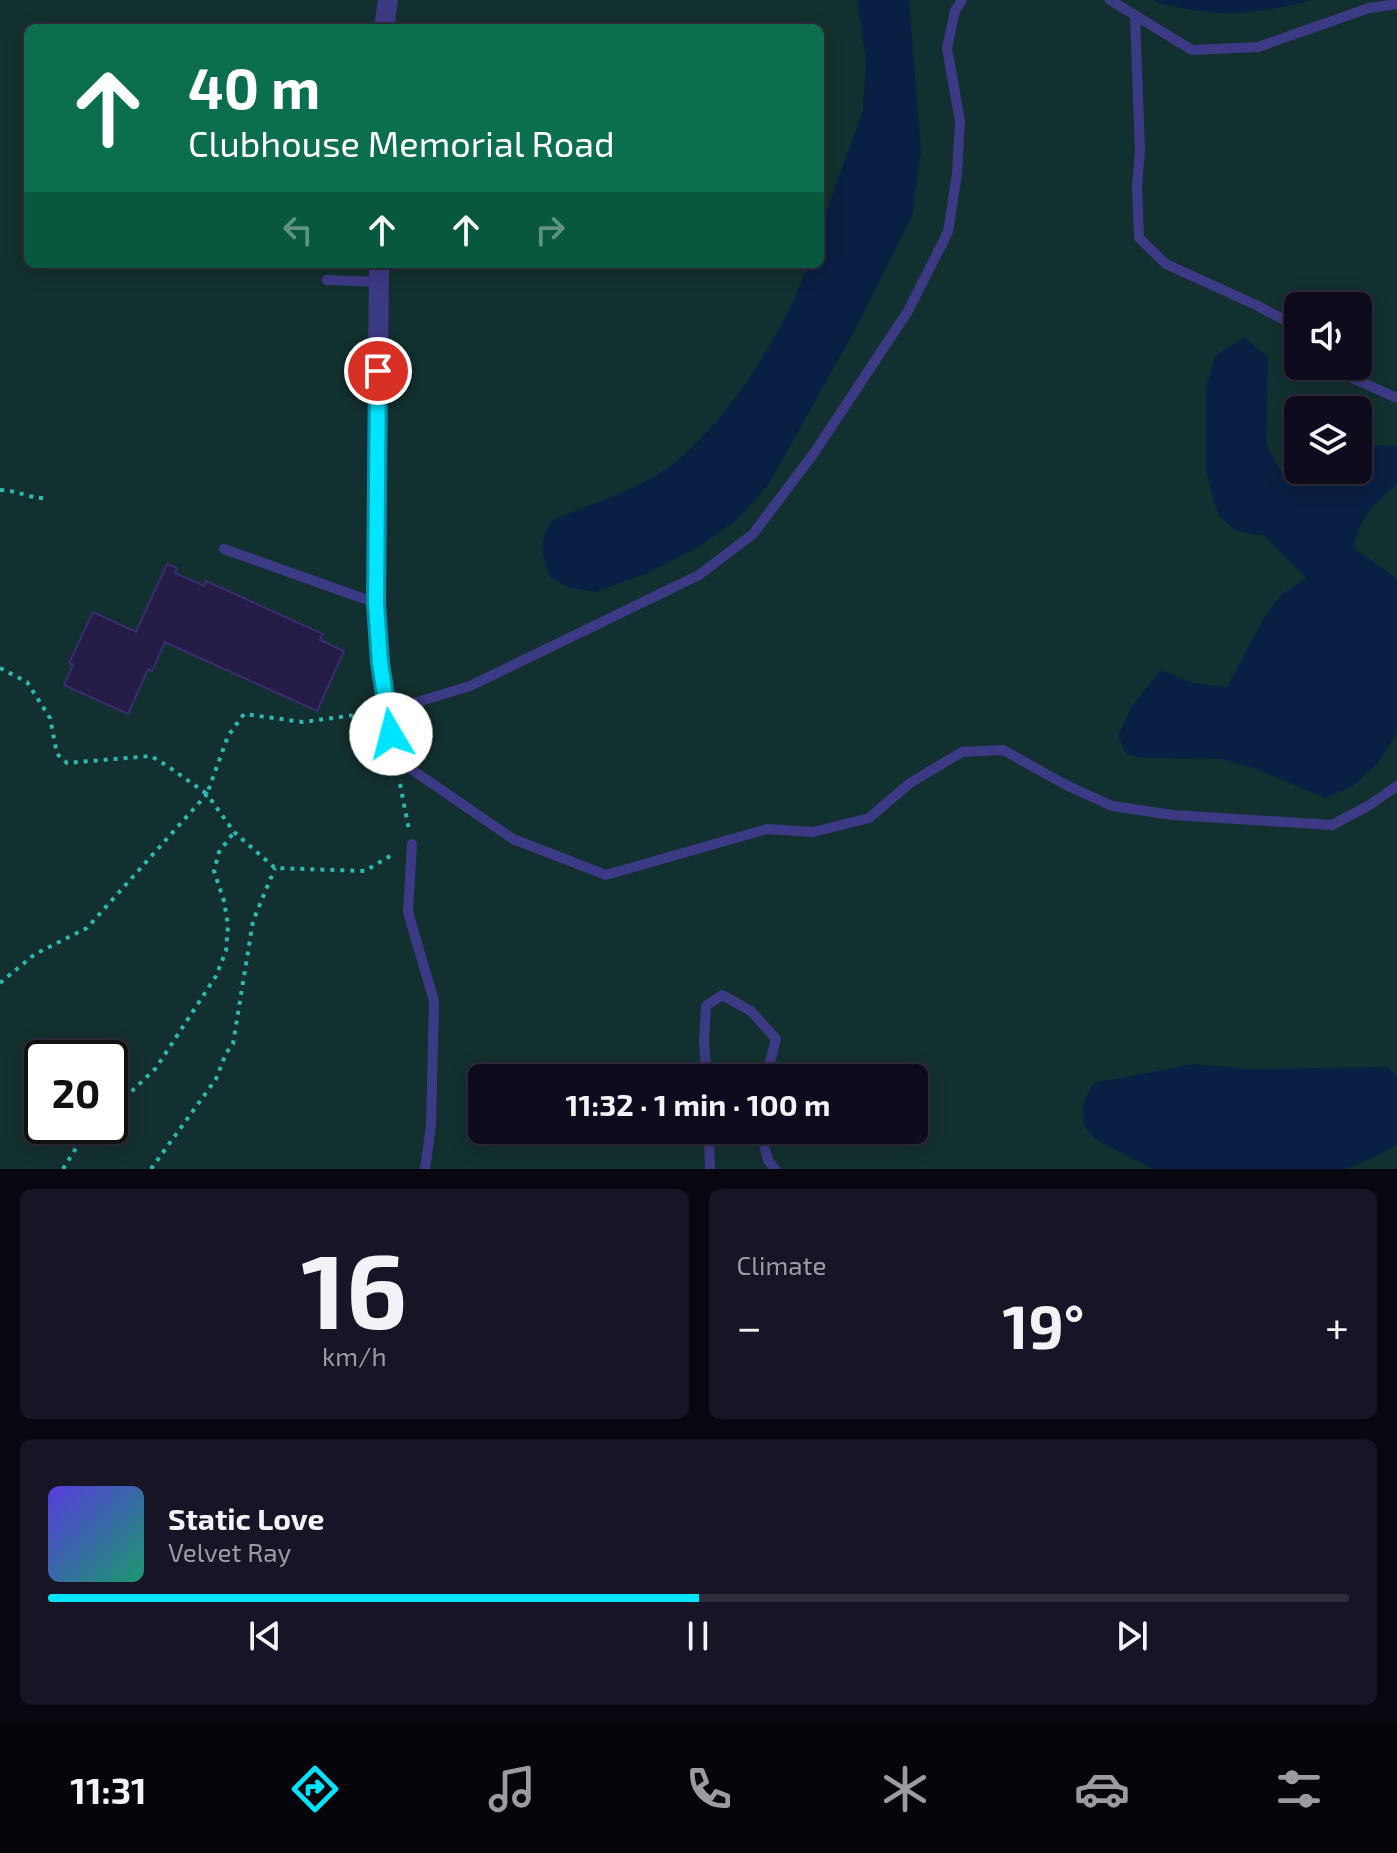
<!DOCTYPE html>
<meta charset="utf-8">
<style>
:root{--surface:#0e0b1c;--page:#171425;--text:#f1f3f6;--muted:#9b9ba3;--line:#2e2b3b;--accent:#00e5ff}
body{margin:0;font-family:"Exo 2",sans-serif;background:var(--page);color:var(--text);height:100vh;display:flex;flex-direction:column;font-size:30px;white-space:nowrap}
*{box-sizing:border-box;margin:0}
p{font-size:26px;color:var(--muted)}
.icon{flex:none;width:44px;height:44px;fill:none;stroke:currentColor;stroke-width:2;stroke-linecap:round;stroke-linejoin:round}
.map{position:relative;height:1169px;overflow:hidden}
.panel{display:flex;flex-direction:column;gap:20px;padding:20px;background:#08060f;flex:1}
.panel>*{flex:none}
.top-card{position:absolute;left:24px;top:24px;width:800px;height:244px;border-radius:12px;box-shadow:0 4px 20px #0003,0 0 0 2px var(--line);background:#0b6e4f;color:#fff;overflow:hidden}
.fabs{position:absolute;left:1284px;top:292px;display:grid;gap:16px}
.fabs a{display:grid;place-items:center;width:88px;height:88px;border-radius:12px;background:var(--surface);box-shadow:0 4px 20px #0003,0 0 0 2px var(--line);font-size:40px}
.speed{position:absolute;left:24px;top:1040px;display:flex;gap:16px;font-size:40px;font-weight:700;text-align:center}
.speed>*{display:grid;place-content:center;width:104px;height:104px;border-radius:50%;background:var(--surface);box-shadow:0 4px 20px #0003,0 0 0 2px var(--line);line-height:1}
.speed .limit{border:4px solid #111;border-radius:12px;background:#fff;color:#111}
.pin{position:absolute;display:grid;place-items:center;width:68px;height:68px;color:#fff;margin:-34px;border:4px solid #fff;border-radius:50%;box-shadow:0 2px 8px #0007}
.me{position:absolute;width:88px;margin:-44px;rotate:352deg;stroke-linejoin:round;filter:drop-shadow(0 0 6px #0008)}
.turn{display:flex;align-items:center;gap:28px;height:168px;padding:0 32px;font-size:36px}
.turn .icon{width:104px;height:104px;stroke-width:2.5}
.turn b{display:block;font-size:56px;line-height:68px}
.lanes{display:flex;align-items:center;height:76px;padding:0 32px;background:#0003;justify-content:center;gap:40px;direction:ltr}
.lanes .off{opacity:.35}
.big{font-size:60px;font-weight:700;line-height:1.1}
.panel .card{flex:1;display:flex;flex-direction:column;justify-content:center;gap:12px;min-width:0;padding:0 28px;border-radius:12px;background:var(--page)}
.panel .dial{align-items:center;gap:0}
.dial b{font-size:104px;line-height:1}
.song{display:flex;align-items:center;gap:24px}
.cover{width:96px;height:96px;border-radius:12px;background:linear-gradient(135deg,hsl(250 70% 55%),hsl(160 70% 35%))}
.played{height:8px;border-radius:4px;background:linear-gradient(90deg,var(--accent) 50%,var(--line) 50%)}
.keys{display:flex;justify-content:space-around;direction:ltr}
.heat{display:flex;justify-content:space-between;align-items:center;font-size:44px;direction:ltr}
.panel .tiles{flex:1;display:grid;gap:20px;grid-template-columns:1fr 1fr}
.card:last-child{grid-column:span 2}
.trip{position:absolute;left:468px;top:1064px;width:460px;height:80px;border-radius:12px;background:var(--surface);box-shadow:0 4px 20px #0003,0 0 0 2px var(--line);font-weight:700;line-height:80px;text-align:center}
.tab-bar{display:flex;height:128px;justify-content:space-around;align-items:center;background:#06040b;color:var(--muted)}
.tab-bar .icon{width:56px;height:56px}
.tab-bar .current{color:var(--accent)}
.tab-bar b{font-size:36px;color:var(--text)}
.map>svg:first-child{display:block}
.green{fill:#12302f;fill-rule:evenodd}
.water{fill:#0a1f44}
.building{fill:#241b47;stroke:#3b2d73;stroke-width:2}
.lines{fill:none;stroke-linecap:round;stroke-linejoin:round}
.path{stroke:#2fb8b0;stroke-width:4;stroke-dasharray:4 6;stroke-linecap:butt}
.service{stroke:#3d3a85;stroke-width:10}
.minor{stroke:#3d3a85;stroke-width:20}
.route-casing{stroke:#0095a6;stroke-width:20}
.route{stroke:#00e5ff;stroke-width:14}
</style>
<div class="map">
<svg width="1397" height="1169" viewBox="0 0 1397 1169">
<rect width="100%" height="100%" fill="#130f26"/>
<path class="green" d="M0,0H1397V1169H0ZM28,28H820V264H28ZM1298,306H1358V366H1298ZM1298,410H1358V470H1298ZM42,1058H110V1126H42ZM482,1078H914V1130H482Z"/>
<g class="water">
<path d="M857,0H909L921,151L912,216L856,328L769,484L739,518L702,545L650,572L596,592L568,587L550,577C541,555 538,539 553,520C587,505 623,495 655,476C717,440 786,331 808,264H820V229L863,110L866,60Z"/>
<path d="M1153,0H1312C1268,12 1227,18 1182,8C1172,6 1161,5 1153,0Z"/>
<path d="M1244,337L1268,357L1266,443L1280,471L1298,459V470H1358V445L1396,446L1397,448V484C1373,504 1359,518 1354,548L1397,579V733L1378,763L1353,786L1325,798L1254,768L1221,759L1145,758L1126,754L1118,736L1132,706L1161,670L1194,683L1227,687L1265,616L1281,595L1306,578L1265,536L1237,531L1218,515L1206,472V388L1215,356Z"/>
<path d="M1194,1064L1248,1069L1387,1067L1397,1076V1144L1379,1155L1345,1169H1153L1095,1139L1084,1126L1083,1104L1093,1083Z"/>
</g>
<path class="building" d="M167,564L177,568L175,573L204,586L206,581L323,634L320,640L344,651L317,711L165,642L152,671L148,669L128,714L64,685L73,665L69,663L93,612L136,632Z"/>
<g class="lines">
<g class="path">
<path d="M0,490C17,490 27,498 45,498"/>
<path d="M0,668L27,682L50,718L57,754L67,763L151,756L169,767L207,794L228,736L244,714L303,722L370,713"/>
<path d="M400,784L409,830"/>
<path d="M0,983L35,954L87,928L207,794L234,832L275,868L365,871L395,853"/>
<path d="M110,1112L156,1068L216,976L226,951L228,925L224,901L214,871L219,852L234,832"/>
<path d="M63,1169L78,1145L95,1126"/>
<path d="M151,1169L216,1079L226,1053L233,1044L253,921L275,868"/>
</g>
<g class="service">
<path d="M1110,0L1192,50L1258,47L1369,8L1397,4"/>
<path d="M1135,17L1140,151L1137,186L1139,238L1166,264L1256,305L1288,322L1298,334"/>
<path d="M327,280L379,282"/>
<path d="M1325,366L1397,398"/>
<path d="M224,549L376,603L380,663L395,758L513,839L606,875L767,829L813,832L869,818L910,783L962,752L1003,750L1066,785L1112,806L1173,815L1332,825L1368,806L1397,786"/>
<path d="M388,711L470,686L699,575L753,534L814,453L908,311L948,232L957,174L960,121L947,48L955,11L962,0"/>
<path d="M412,844L408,912L434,1001L431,1126L425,1169"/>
<path d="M707,1078L704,1041L706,1006L722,995L751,1011L776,1039L766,1078"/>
<path d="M709,1130L710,1169"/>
<path d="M760,1130L768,1160L775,1169"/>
</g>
<g class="minor">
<path d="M384,28L388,0"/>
<path d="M376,603L379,264"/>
</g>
</g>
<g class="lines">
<g class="route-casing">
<path id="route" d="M378,371L376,603L380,663L391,734"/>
</g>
<use href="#route" class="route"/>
</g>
</svg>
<div class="fabs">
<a><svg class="icon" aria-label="sound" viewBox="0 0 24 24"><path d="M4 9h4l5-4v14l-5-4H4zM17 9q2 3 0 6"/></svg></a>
<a><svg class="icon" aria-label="layers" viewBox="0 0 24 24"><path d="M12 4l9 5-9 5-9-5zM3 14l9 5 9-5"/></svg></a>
</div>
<div class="speed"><div class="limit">20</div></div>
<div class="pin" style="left:378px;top:371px;background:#d93025"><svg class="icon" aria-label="arrive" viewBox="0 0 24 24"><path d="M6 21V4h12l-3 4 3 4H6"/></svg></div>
<svg class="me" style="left:391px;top:734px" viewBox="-20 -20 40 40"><circle r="19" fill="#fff"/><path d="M0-13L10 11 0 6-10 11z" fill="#00e5ff"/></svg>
<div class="trip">11:32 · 1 min · 100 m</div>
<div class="top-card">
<div class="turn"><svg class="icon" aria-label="ahead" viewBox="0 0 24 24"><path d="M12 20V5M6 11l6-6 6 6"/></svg><div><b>40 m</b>Clubhouse Memorial Road</div></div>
<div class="lanes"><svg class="icon off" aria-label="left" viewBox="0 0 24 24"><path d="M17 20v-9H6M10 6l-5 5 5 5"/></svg><svg class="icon" aria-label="ahead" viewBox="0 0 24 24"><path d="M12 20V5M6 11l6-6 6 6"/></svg><svg class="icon" aria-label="ahead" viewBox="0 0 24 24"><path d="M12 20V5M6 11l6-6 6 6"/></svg><svg class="icon off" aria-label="right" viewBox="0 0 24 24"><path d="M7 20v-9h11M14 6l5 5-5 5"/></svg></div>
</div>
</div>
<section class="panel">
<div class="tiles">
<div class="card dial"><b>16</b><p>km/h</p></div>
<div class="card"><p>Climate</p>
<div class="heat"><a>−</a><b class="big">19°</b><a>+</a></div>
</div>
<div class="card">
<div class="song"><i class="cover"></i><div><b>Static Love</b><p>Velvet Ray</p></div></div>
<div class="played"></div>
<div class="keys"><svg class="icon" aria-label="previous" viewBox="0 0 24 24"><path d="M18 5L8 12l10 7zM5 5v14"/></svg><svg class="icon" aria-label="pause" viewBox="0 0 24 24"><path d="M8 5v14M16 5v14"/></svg><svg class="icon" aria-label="next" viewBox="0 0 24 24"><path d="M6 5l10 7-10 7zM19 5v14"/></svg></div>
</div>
</div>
</section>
<nav class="tab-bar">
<b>11:31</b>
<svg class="icon current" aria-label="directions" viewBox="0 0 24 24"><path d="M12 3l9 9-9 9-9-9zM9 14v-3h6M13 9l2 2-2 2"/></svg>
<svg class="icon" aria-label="music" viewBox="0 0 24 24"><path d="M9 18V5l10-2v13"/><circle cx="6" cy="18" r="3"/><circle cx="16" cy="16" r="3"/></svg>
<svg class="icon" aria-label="phone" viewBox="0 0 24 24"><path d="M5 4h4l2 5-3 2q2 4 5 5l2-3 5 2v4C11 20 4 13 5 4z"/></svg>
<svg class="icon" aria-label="climate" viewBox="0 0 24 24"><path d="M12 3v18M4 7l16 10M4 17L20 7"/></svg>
<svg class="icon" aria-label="car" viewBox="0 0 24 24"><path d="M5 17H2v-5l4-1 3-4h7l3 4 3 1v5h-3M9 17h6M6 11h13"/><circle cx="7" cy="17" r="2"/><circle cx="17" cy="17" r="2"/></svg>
<svg class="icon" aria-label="filters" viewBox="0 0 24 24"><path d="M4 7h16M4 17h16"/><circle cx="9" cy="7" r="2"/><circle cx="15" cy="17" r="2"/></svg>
</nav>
